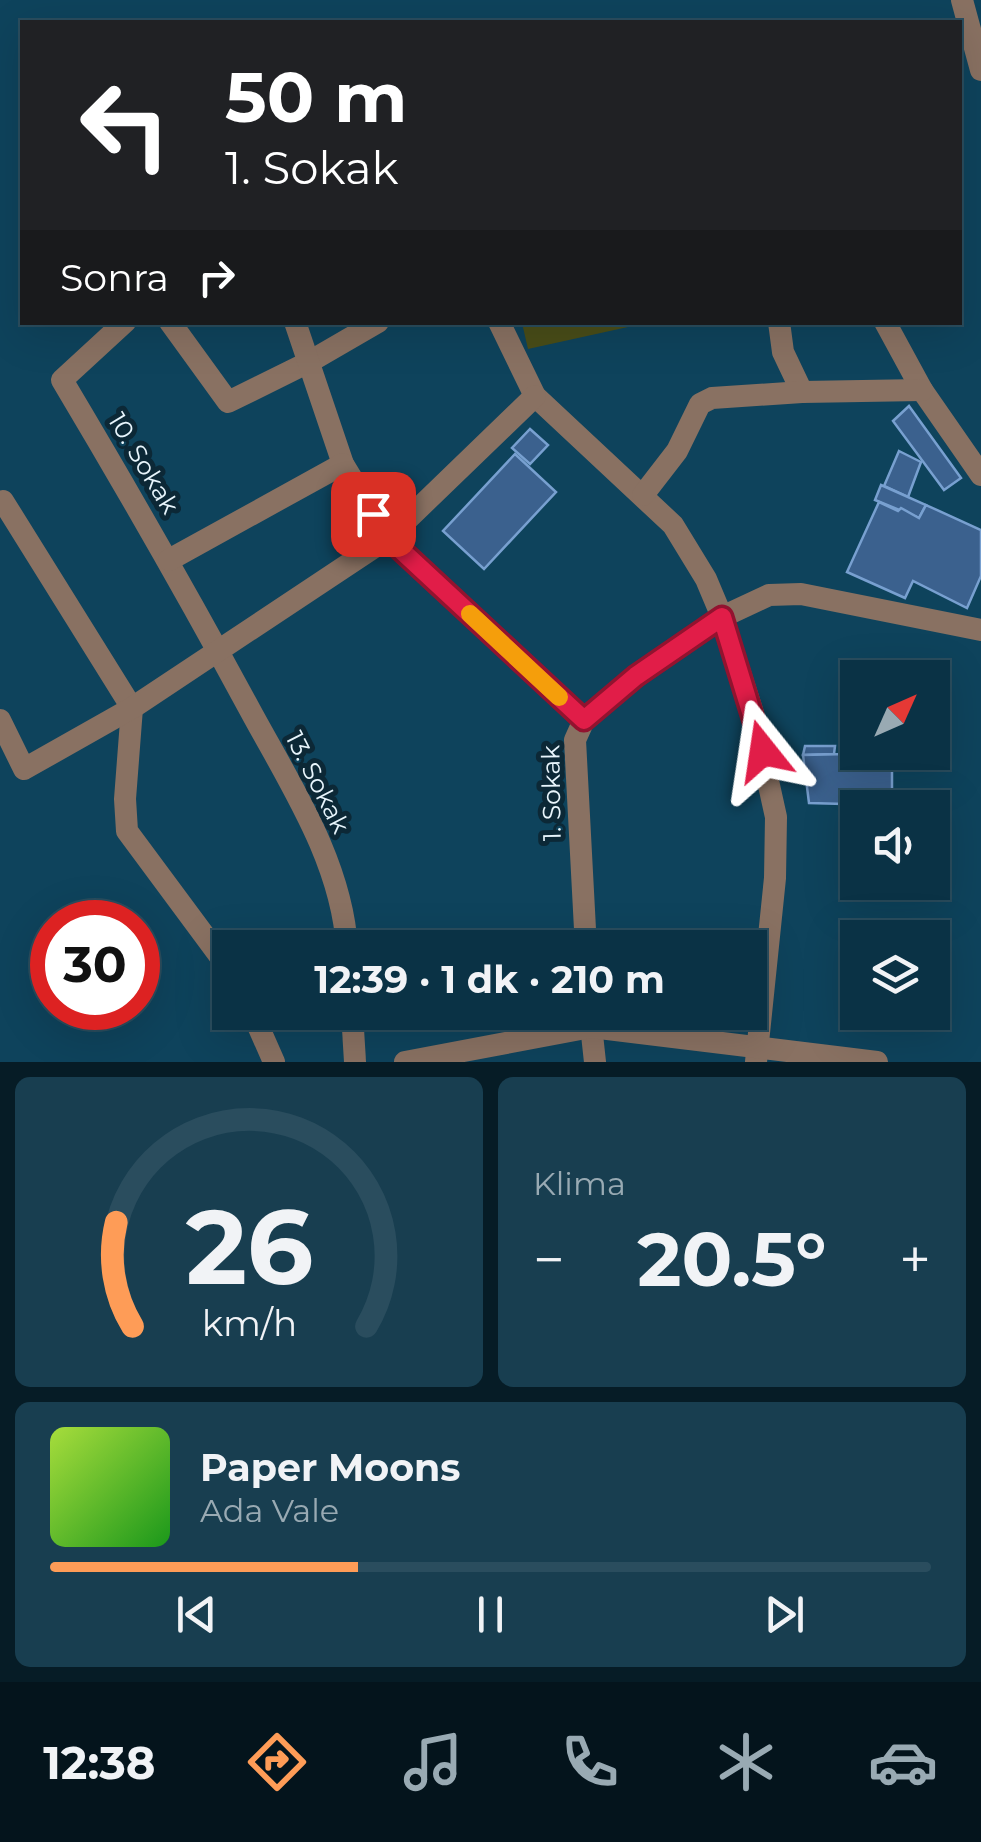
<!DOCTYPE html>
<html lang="tr">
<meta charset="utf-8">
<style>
:root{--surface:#0a3245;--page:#183e50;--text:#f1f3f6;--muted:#99aab3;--line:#2a4d5e;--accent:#fe9c57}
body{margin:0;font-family:Montserrat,sans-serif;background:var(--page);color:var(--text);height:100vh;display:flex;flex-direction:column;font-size:38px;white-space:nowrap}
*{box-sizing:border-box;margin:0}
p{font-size:32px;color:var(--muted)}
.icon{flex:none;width:55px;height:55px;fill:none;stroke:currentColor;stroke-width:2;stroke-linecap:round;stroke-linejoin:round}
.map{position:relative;height:1062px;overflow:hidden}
.panel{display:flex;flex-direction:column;gap:15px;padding:15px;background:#061c26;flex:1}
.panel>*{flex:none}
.top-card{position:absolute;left:20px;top:20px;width:942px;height:305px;border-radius:0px;box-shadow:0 10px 40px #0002,0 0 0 2px var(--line);background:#202124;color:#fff;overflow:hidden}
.needle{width:65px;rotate:45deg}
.tools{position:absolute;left:840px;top:660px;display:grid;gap:20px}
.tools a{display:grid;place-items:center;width:110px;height:110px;border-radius:0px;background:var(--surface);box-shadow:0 10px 40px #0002,0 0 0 2px var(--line);font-size:50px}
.speed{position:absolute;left:30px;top:900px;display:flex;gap:20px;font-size:50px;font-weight:700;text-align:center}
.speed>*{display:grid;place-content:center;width:130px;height:130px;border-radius:50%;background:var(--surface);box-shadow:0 10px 40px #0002,0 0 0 2px var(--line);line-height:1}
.speed .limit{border:15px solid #d22;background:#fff;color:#111}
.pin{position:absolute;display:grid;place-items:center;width:85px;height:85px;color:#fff;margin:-42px;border-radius:20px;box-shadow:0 5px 15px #0006}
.me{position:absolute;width:110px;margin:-55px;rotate:345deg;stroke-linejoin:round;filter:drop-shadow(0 0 8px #0008)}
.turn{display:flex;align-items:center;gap:35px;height:210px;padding:0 40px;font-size:45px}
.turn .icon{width:130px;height:130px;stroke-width:2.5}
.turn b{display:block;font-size:70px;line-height:85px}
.then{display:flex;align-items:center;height:95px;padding:0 40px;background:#0003;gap:20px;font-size:38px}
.big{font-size:75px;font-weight:700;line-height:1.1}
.panel .widget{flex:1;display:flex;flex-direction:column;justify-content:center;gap:15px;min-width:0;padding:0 35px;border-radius:15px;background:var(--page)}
.panel .dial{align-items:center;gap:0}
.dial svg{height:260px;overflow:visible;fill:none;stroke:var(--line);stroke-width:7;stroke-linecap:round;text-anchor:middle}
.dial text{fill:var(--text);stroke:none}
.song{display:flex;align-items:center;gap:30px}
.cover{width:120px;height:120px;border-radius:15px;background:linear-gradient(135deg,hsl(80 70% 55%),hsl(120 70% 35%))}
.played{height:10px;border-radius:5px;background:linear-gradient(90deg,var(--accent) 35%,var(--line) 35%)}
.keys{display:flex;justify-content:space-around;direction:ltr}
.heat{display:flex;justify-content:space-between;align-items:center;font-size:55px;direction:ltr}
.panel .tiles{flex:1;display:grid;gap:15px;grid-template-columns:1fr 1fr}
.widget:last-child{grid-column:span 2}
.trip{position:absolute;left:212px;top:930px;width:555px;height:100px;border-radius:0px;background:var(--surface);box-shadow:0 10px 40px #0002,0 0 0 2px var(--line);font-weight:700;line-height:100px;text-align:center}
.tabs{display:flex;height:160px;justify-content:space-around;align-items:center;background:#04141c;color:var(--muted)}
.tabs .icon{width:70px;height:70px}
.tabs .selected{color:var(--accent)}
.tabs b{font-size:45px;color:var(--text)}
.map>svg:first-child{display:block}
.green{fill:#494d18}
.building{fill:#3b618e;stroke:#78a0d0;stroke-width:2.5}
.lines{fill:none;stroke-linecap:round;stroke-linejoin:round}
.minor{stroke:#897162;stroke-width:22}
.route-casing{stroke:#92132f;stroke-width:25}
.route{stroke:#e11d48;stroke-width:18}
.slow{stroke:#f59e0b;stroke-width:18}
.labels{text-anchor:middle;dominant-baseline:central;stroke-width:10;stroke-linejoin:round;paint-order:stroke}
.street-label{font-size:25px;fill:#e8f5fc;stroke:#0c2836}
</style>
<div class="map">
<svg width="981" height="1062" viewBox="0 0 981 1062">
<rect width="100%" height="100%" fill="#0e435c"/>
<path class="green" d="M627,323L628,327L528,349L522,323Z"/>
<g class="building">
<path d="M909,406L961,478L944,490L893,421Z"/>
<path d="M530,429L548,445L530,464L512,448Z"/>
<path d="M899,451L921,462L908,497L884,486Z"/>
<path d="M515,454L556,492L484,569L443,531Z"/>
<path d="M881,485L926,505L919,518L875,500Z"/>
<path d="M879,502L898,511L901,508L919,518L926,505L981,530V576L967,608L913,581L905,598L847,572Z"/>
<path d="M805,746H835L834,754L803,755Z"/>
<path d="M892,753V808H858V864L843,865L844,804L809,803L803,755Z"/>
</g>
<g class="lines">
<g class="minor">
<path d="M962,0L981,70"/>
<path d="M125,322L62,380C127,489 190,599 250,710C290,784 342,862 347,948"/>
<path d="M170,322L228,402L309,362L378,322"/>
<path d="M295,322L343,464L388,538L584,720"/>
<path d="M499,322L535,396L673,525L706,579L722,617L753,713L776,817L775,878L756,1062"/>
<path d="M779,322L783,352L802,392"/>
<path d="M885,322L922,390L981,475"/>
<path d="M643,495L677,451L700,404L712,398L802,392L922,390"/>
<path d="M3,501L132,708L125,799L127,831L230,970"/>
<path d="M169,560L343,464"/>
<path d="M0,720L24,769L132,708L388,538L535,396"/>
<path d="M586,948L575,740L584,720L636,675L722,617L769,595L801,594L981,630"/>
<path d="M252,1012L274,1062"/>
<path d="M352,1012L355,1062"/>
<path d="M590,1016L595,1062"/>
<path d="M405,1062L591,1027L877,1062"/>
</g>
</g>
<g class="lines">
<g class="route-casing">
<path id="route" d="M373,514L388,538L584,720L636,676L722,617L763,751"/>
</g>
<use href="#route" class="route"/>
<path class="slow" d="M470,614L559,697"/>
</g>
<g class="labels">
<g class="street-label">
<text transform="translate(144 463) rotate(59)">10. Sokak</text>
<text transform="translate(318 782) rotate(63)">13. Sokak</text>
<text transform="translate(551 793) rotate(-91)">1. Sokak</text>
</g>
</g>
</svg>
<div class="tools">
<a><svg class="needle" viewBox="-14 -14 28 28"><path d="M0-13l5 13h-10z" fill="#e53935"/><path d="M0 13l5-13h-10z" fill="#99aab3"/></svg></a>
<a><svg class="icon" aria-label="sound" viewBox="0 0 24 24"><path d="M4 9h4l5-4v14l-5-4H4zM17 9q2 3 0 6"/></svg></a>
<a><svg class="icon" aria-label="layers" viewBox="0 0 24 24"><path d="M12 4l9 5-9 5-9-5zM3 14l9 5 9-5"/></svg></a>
</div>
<div class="speed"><div class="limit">30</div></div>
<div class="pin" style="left:373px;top:514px;background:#d93025"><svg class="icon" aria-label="arrive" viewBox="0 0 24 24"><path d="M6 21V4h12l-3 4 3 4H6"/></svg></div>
<svg class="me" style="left:763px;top:751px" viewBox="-20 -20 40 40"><path d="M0-17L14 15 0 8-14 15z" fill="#e11d48" stroke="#fff" stroke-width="4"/></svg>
<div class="trip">12:39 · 1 dk · 210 m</div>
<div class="top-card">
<div class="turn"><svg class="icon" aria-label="left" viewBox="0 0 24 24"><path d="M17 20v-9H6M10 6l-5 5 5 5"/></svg><div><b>50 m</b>1. Sokak</div></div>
<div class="then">Sonra<svg class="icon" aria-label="right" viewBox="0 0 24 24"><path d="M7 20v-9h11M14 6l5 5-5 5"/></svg></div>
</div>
</div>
<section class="panel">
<div class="tiles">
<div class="widget dial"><svg viewBox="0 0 100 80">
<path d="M14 69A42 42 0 1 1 86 69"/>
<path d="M14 69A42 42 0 0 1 9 37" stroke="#fe9c57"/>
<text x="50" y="56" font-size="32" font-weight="700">26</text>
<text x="50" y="72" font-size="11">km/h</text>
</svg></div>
<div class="widget"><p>Klima</p>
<div class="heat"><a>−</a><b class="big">20.5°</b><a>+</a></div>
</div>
<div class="widget">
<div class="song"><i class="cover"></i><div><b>Paper Moons</b><p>Ada Vale</p></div></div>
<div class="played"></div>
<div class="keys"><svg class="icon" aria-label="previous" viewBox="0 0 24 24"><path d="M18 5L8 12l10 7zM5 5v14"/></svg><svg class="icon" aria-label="pause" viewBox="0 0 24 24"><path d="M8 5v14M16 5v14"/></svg><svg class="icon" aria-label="next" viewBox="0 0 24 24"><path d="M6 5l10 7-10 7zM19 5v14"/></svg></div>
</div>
</div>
</section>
<nav class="tabs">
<b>12:38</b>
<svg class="icon selected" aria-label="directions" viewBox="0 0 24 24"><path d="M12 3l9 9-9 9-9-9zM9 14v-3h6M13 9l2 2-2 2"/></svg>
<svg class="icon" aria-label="music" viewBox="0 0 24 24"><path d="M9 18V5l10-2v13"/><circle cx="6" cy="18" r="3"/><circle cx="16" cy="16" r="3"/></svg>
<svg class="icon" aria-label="phone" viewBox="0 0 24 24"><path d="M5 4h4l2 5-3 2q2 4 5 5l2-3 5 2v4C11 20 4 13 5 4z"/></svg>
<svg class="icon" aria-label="climate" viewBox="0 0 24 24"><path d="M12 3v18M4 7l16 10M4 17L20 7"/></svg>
<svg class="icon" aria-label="car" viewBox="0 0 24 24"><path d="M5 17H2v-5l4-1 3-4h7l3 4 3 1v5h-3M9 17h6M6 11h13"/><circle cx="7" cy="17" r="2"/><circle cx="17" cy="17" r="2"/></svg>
</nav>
